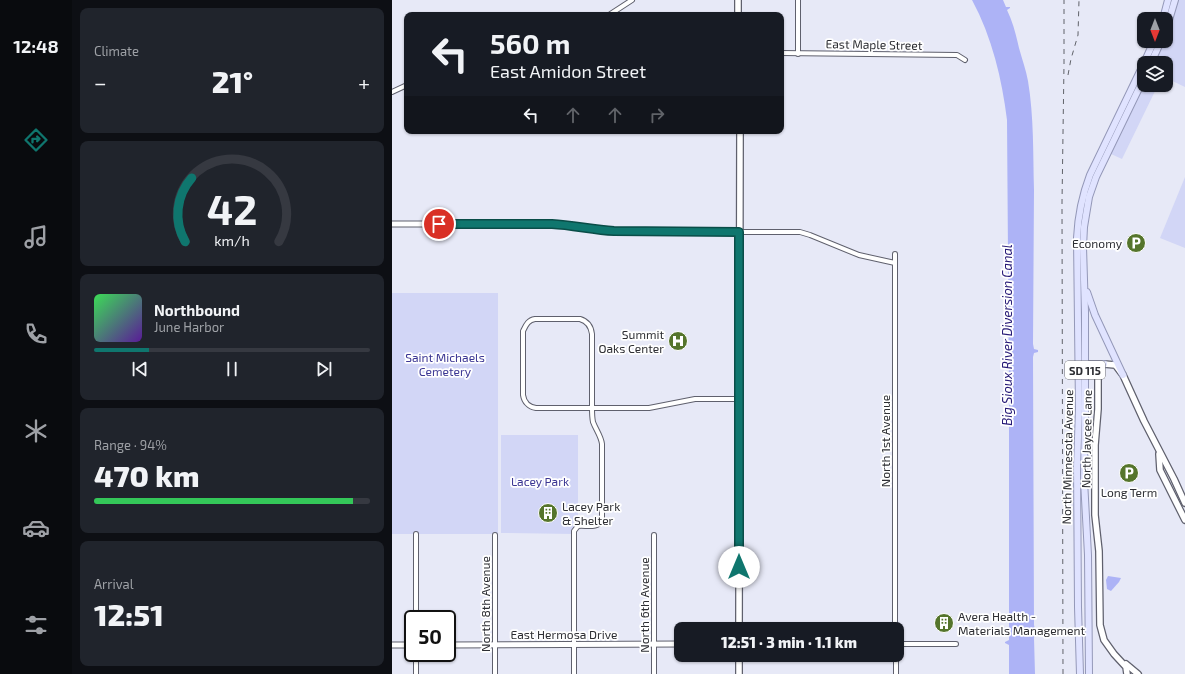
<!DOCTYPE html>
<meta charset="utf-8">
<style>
:root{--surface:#171b24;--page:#20242c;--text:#f1f3f6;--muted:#9ea1a6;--line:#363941;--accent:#0f766e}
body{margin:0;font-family:"Exo 2",sans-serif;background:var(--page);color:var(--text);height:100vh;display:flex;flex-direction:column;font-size:15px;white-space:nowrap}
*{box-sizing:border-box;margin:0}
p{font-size:13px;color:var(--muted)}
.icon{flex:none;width:22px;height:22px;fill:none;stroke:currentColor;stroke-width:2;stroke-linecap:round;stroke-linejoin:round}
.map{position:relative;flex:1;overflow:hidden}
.details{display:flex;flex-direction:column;gap:8px;padding:8px;background:#0d0f14;width:320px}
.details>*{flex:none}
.hud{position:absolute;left:12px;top:12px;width:380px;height:122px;border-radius:8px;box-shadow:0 1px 3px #0004;background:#171b24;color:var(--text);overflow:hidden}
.needle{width:26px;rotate:180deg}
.fabs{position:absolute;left:745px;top:12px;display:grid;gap:8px}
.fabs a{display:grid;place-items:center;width:36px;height:36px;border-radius:8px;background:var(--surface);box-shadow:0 1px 3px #0004;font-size:20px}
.speed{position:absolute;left:12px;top:610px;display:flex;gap:8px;font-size:20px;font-weight:700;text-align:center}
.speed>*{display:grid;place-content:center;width:52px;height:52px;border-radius:50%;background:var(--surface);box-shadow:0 1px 3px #0004;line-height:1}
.speed .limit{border:2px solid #111;border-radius:6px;background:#fff;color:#111}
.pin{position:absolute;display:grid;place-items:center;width:34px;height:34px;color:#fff;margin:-17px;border:2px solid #fff;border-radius:50%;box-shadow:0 1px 4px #0007}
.me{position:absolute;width:44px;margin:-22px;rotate:0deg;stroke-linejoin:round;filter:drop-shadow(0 0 3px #0008)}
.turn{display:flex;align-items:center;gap:14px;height:84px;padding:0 20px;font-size:18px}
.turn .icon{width:52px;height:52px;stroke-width:2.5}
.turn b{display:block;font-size:28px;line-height:34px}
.lanes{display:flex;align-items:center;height:38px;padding:0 20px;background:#0003;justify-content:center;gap:20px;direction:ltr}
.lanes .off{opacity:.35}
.big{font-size:30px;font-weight:800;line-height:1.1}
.details .card{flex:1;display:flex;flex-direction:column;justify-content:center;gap:6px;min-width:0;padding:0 14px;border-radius:8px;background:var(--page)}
.details .dial{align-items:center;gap:0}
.dial svg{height:104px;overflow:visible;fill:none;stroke:var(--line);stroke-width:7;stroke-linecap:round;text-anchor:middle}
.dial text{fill:var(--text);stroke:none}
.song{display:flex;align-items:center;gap:12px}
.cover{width:48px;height:48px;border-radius:6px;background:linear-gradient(135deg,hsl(130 70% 55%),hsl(270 70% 35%))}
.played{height:4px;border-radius:2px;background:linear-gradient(90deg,var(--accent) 20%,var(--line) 20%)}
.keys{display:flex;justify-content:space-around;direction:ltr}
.heat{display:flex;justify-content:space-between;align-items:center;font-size:22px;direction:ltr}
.charge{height:6px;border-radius:3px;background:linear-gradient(90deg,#34c759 94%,var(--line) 0)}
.trip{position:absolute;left:282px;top:622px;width:230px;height:40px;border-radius:8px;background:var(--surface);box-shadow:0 1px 3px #0004;font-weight:800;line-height:40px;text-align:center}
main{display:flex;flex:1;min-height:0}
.tabs{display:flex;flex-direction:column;width:72px;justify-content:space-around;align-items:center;background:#090b0e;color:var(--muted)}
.tabs .icon{width:28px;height:28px}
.tabs .on{color:var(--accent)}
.tabs b{font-size:18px;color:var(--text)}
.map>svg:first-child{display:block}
.green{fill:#d2d6f6}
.water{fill:#adb3f6}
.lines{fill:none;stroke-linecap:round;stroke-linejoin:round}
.minor-casing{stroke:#5f606d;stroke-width:6}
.tertiary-casing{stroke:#5f606d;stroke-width:7}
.secondary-casing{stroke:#5f606d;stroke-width:8}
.primary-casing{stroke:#9498b8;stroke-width:8}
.minor{stroke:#fff;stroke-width:4}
.tertiary{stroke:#fff;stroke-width:5}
.secondary{stroke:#fff;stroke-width:5.5}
.primary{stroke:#e0e3ff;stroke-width:6}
.rail{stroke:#61636a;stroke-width:1;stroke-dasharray:5 5;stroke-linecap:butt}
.route-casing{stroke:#0a4d48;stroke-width:10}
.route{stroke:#0f766e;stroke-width:7}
.labels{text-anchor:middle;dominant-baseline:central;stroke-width:3.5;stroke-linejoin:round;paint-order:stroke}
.shield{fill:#fff;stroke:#6c6d70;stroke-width:1}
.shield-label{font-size:11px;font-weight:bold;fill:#2d2e33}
.street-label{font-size:12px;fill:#2d2e33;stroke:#fff}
.poi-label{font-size:12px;fill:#2d2e33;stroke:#fff;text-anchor:end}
.park-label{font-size:12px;fill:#3b3693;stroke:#fff}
.water-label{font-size:13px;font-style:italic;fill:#271a77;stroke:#fff}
</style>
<main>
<nav class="tabs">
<b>12:48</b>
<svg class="icon on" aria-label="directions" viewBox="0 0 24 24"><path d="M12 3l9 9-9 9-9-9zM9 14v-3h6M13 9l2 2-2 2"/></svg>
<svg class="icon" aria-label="music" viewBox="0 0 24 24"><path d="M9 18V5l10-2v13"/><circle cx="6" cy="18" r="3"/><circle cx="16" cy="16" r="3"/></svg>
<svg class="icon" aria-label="phone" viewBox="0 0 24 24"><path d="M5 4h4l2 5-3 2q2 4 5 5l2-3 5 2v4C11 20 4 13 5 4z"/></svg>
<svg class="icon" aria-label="climate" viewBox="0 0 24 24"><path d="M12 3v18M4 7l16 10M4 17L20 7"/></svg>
<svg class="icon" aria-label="car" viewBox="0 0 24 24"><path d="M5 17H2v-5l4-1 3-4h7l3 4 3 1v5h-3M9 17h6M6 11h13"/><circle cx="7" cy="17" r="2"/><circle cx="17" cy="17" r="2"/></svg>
<svg class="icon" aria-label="filters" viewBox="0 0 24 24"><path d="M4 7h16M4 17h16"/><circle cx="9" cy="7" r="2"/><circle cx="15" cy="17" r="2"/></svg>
</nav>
<section class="details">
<div class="card"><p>Climate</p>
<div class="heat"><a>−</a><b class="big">21°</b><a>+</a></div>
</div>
<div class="card dial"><svg viewBox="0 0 100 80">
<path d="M14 69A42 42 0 1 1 86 69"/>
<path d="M14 69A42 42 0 0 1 19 20" stroke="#0f766e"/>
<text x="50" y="56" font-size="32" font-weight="700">42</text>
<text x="50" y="72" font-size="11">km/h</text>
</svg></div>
<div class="card">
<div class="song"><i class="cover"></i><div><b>Northbound</b><p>June Harbor</p></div></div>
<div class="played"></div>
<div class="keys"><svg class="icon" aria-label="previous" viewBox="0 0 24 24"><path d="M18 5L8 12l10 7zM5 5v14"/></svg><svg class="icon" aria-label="pause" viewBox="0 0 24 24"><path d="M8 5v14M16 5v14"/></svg><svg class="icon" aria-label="next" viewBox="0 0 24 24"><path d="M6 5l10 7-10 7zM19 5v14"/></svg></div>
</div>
<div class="card"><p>Range · 94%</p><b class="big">470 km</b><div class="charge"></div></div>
<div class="card"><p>Arrival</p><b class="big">12:51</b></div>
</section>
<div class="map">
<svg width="793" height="674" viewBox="0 0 793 674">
<rect width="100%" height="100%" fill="#e7e9f7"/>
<g class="green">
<path d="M785,0H793V87L774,78V63H762L772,41H774V37L780,23Z"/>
<path d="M752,84V85H766L730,159L719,154Z"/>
<path d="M793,177V248L768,238Z"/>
<rect x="0" y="293" width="106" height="241"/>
<path d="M109,435H186V526L182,534L109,533Z"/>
</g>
<g class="water">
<path d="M580,0H611L614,7H618V8L615,10C621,22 624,35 627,48C630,59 634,70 636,81C642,117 641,154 642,190L641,344L642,349L646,350V352L642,353L641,357L642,625L643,629L648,630V631L643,633L642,638L643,674H617V645L613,643V642L617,640V392L615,120C610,79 600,37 580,0Z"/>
<path d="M716,576L729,578L727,582L719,591L715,589L714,580Z"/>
</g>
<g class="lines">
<g class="minor-casing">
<g id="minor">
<path d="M406,0V54"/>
<path d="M217,15L240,0"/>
<path d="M389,53L565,55L573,60"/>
<path d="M0,92L15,85"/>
<path d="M347,232H408L418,235L467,255L503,263"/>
<path d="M503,254V629"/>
<path d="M24,619V534"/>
<path d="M505,644H564"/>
<path d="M504,655V674"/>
<path d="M24,674V653"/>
<path d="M103,674V535"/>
<path d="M182,674V531L186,526C194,525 206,529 210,520V444C209,436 204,430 201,422C200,417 200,413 200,408V334C199,326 195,321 188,319H143C136,320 134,325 131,331V395C132,402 137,407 144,408H257L303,399H347"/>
<path d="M262,674V535"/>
</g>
</g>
<g class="tertiary-casing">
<g id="tertiary">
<path d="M0,224H160L178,225L215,231L347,232"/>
<path d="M0,645H21"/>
<path d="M55,645L289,644"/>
</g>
</g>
<g class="secondary-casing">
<g id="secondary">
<path d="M346,0V15"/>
<path d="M767,454L768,470L793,520"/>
<path d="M347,629L348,131"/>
<path d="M347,655V674"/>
<path d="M734,664L746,674"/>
<path d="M735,674L734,667L722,654L712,640L708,625L707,551L703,515V445L706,409V373L710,365L712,364L723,365L725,367L731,375L752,421L782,479L793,503"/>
</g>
</g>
<g class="primary-casing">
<g id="primary">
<path d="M771,19L776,0"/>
<path d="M774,30L783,0"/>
<path d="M752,63L762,41"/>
<path d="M759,63L769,41"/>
<path d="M695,292L703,315L731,375"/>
<path d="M689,364H712"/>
<path d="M688,674L686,607L685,466L687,409L685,238C686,216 690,196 698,175L752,63"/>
<path d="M697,674L696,555L692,480L693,411V312L691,247L692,227L697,197L704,177L752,78"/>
</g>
</g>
<use href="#minor" class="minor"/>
<use href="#tertiary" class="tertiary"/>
<use href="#secondary" class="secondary"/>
<use href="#primary" class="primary"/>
<g class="rail">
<path d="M676,75L679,59L686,35L687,0"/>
<path d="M671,674L670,203L672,64V0"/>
</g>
</g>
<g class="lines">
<g class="route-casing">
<path id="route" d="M47,224H160C181,225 201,230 222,231L347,232V567"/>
</g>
<use href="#route" class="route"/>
</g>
<defs>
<g id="parking-disc" transform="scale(1)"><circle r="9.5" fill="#55752c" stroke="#fff"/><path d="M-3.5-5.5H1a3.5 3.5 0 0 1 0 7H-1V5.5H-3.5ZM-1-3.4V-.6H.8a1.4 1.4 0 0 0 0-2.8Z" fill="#fff"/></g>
<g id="hospital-disc" transform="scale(1)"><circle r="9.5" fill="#55752c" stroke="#fff"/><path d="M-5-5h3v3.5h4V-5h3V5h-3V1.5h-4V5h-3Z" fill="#fff"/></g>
<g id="building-disc" transform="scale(1)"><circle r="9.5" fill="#55752c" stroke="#fff"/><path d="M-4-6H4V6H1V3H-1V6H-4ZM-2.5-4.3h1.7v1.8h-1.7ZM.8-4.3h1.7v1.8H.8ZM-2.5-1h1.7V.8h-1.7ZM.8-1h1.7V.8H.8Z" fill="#fff"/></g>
</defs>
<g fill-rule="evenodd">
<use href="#parking-disc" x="744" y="243"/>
<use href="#hospital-disc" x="286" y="341"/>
<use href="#parking-disc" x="737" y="473"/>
<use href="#building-disc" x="156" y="513"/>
<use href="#building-disc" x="552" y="623"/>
</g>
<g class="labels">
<rect class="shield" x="673" y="361" width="40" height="18" rx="3"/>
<g class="shield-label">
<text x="693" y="370">SD 115</text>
</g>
<g class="street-label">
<text transform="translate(482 44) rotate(1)">East Maple Street</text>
<text transform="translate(694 439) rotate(-89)">North Jaycee Lane</text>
<text transform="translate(493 441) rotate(-90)">North 1st Avenue</text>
<text transform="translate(675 457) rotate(-89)">North Minnesota Avenue</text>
<text transform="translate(93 604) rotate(-90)">North 8th Avenue</text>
<text transform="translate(252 605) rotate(-90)">North 6th Avenue</text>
<text x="172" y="634">East Hermosa Drive</text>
</g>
<g class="poi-label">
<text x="730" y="243">Economy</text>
<text x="272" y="334">Summit<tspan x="272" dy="14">Oaks Center</tspan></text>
<text x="737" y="492" text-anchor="middle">Long Term</text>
<text x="170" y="506" text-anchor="start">Lacey Park<tspan x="170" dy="14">&amp; Shelter</tspan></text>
<text x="566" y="616" text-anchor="start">Avera Health -<tspan x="566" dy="14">Materials Management</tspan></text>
</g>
<g class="park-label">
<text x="53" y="357">Saint Michaels<tspan x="53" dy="14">Cemetery</tspan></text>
<text x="148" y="481">Lacey Park</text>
</g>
<g class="water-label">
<text transform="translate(615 335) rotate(-90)">Big Sioux River Diversion Canal</text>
</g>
</g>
</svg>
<div class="fabs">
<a><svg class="needle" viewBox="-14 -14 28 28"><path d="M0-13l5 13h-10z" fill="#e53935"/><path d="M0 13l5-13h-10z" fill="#9ea1a6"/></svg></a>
<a><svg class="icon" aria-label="layers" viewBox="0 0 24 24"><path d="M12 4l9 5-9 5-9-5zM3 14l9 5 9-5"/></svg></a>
</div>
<div class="speed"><div class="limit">50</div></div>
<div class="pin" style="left:47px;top:224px;background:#d93025"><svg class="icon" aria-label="arrive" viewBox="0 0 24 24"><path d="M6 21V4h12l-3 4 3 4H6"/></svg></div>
<svg class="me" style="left:347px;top:567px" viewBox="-20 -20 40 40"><circle r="19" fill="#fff"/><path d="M0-13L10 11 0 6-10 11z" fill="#0f766e"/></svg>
<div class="trip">12:51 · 3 min · 1.1 km</div>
<div class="hud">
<div class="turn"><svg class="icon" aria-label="left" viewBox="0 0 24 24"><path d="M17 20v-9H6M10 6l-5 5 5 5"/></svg><div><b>560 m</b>East Amidon Street</div></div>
<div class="lanes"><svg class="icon" aria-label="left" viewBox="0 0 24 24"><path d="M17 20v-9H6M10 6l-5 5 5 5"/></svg><svg class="icon off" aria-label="ahead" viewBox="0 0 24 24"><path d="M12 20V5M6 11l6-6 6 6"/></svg><svg class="icon off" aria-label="ahead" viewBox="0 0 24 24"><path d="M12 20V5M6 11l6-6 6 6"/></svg><svg class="icon off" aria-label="right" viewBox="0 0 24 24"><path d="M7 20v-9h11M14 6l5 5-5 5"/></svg></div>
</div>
</div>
</main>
